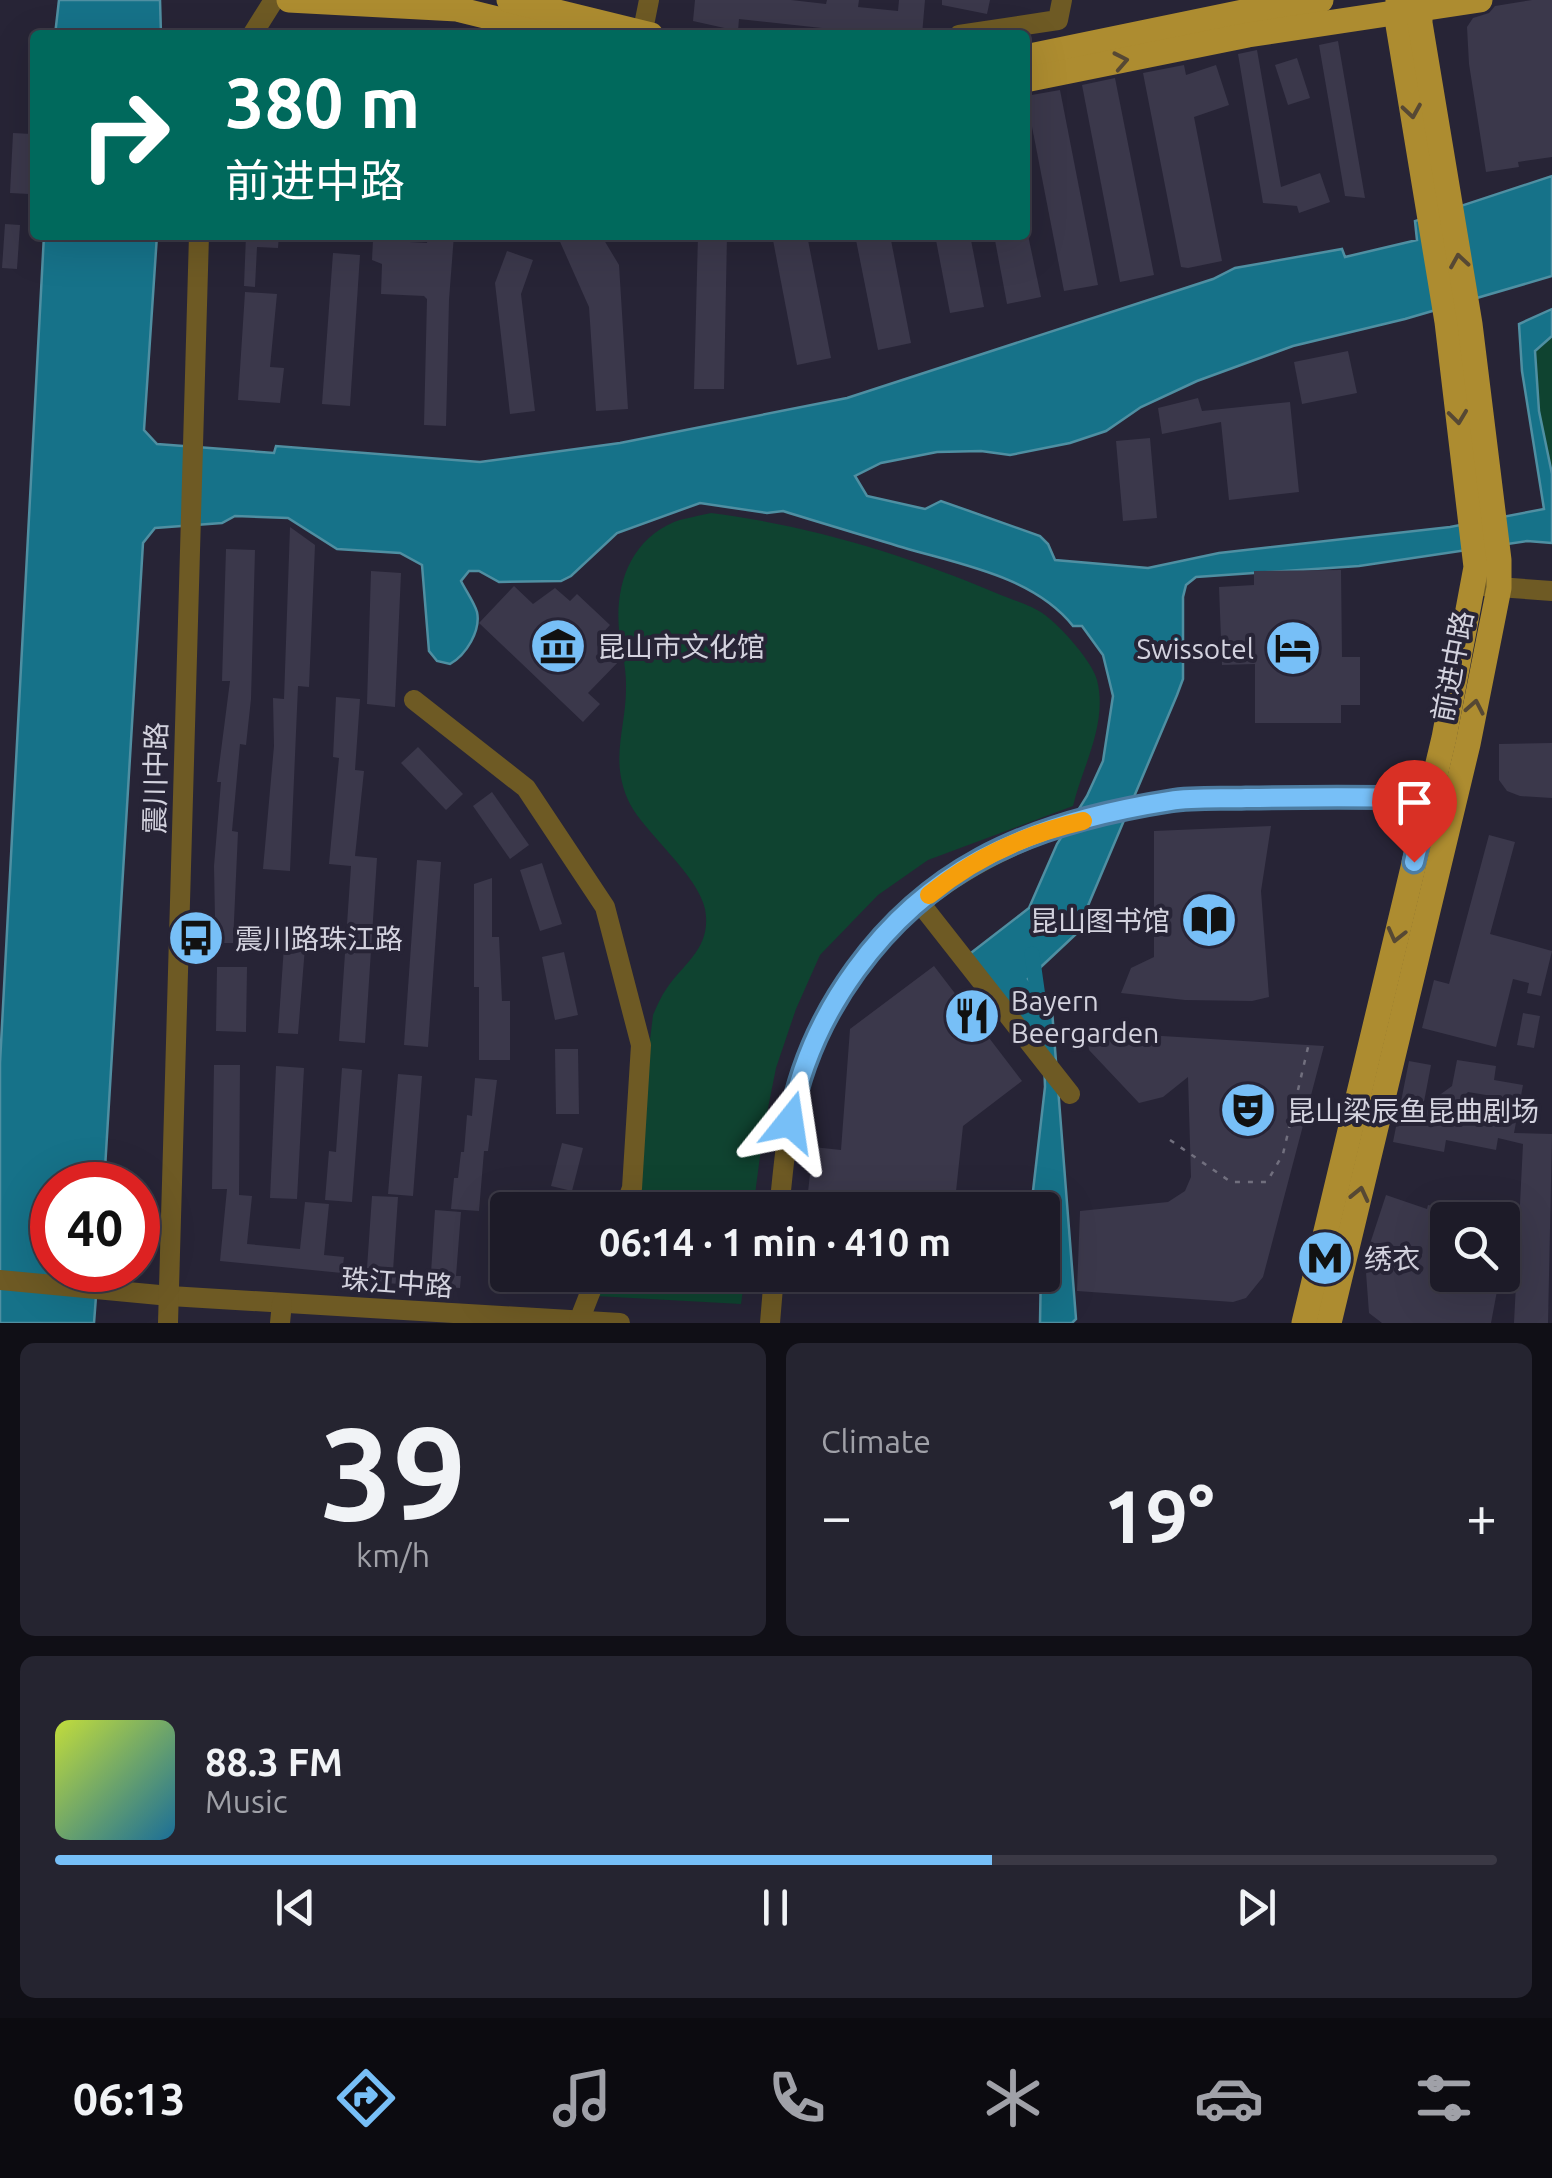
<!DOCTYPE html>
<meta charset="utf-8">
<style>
:root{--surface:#1d1b28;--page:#252430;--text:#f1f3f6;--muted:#a0a1a8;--line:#3b3945;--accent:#77bff7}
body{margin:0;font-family:Ubuntu,"Noto Sans SC",sans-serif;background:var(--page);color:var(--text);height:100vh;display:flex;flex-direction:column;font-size:38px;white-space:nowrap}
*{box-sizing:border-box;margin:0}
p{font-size:32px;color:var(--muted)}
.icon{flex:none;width:55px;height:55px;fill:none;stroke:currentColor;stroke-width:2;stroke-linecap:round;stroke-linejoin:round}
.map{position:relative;height:1323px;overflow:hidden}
.sheet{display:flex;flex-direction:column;gap:20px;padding:20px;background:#100f16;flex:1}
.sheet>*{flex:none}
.top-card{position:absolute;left:30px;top:30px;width:1000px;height:210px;border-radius:10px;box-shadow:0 10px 40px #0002,0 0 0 2px var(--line);background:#00695c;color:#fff;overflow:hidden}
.controls{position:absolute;left:1430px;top:1202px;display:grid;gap:20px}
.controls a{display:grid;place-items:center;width:90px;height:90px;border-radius:10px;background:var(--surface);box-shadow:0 10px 40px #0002,0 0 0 2px var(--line);font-size:50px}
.speed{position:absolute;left:30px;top:1162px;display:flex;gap:20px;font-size:50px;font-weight:700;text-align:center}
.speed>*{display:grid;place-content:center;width:130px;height:130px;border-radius:50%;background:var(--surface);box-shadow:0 10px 40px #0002,0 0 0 2px var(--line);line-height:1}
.speed .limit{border:15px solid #d22;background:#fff;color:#111}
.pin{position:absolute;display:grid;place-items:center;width:85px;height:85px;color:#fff;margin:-102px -42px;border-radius:50% 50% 50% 0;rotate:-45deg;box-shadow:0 0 10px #0007}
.pin .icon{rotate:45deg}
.me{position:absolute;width:110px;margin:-55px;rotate:15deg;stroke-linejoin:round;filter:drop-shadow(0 0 8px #0008)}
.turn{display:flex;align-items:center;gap:35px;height:210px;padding:0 30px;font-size:45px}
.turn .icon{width:130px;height:130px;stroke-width:2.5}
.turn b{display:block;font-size:70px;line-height:85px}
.big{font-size:75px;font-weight:700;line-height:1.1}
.sheet .card{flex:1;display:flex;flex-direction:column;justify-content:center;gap:15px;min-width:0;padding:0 35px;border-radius:15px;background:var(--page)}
.sheet .dial{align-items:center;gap:0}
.dial b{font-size:130px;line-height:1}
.song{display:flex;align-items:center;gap:30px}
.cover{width:120px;height:120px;border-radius:15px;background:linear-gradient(135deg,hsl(70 70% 55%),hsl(200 70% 35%))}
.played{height:10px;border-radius:5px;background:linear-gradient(90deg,var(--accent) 65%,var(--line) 65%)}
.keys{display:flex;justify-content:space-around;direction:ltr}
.heat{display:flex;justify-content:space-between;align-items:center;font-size:55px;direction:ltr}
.sheet .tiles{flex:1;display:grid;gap:20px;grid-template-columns:1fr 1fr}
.card:last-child{grid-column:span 2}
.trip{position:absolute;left:490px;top:1192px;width:570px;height:100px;border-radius:10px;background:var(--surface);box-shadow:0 10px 40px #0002,0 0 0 2px var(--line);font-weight:700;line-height:100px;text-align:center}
.tab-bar{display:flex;height:160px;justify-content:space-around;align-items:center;background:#0c0b10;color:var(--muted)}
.tab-bar .icon{width:70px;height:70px}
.tab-bar .current{color:var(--accent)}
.tab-bar b{font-size:45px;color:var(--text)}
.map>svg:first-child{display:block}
.green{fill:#0f4330}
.water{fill:#167289;stroke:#4f8fa2;stroke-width:2.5}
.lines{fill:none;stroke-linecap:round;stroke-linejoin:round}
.canal{stroke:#167289;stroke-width:15}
.building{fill:#3b384b;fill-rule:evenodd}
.path{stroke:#716f7e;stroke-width:2.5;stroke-dasharray:5 8;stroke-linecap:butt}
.minor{stroke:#6e5a24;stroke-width:20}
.major{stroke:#ad8c30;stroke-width:25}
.oneway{stroke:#564834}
.route-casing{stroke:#4d7ca1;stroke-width:25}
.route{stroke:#77bff7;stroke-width:18}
.slow{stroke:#f59e0b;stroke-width:18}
.labels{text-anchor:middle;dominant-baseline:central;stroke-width:8;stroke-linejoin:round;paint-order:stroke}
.poi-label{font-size:28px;fill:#d3d2de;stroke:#272436;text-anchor:start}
.street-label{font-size:28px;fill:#d3d2de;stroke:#272436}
</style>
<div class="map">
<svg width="1552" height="1323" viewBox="0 0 1552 1323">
<rect width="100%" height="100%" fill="#272436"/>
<g class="green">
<path d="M1552,336V474L1539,411L1535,351Z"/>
<path d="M711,513C807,525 907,555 996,593C1012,600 1032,605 1045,615C1061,627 1092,661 1097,680C1108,723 1083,765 1073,806L928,860L878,895L820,955L796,1009L776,1068L763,1133L753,1210H630L653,1015C657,1006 661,996 667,988C686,961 712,947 705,909C698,875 645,833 630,804C608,760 627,728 626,684C626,666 621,648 619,630C615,585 630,541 674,522C685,518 699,516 711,513Z"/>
<path d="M604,1275H745L741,1304L596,1296Z"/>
</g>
<g class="water">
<path d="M59,0H160L161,35H55Z"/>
<path d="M1552,176V276L1405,319L1293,346L1197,381L1141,407L1106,431L1070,443L1010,455L981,451L937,452L881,463L855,476L867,496L925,509L941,501L1040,536L1048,544L1055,560L1148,568L1219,553L1450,527L1544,509L1522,371L1519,324L1552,309V336L1535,351L1539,411L1552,474V543L1527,541L1359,566L1196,577L1186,585L1183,597V679L1177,695L1076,934L1028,979L1052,1010L1076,1319L1072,1323H1040L1042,1210H1038L1033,1191L1045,1087L1044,1057L967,956L1029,908L1057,844L1087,796L1103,761L1113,696L1103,655L1082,626H1073C1035,578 964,565 908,549C866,536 824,524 783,511L767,513L700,503L617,533L571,576L561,581L499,582L479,571H469L461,581C466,591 474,602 477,612C481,631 466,655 450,664L437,661L429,651L422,565L400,553L337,549L288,518L235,516L222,523L155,528L143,543L104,1185H52V1270H98L94,1323H0V1063L44,235H157L144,430L157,444L274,453L276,446L480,462L620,443L847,398L1213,279L1235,268L1342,249L1345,257L1417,240L1415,221Z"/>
</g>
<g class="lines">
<path class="canal" d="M1032,954L1040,1011"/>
</g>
<g class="building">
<path d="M695,0H791L826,4L827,0H859L858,7L898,11L899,0H925L922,35H886L739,19L738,31L693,21Z"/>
<path d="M942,0H990L987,14L942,5Z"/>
<path d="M1532,0H1552V157L1518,162L1519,167L1486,172L1469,64L1467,27L1473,18L1489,13L1495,6Z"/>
<path d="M1338,41L1365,198L1345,196L1319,45Z"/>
<path d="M1257,50L1281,187L1320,173L1330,202L1299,213L1297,206L1263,203L1238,54Z"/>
<path d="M1297,58L1310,98L1288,105L1275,65Z"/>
<path d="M1184,65L1186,75L1216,65L1229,105L1194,117L1222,261L1188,268L1181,267L1143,73Z"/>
<path d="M1115,78L1154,275L1120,282L1082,85Z"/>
<path d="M1060,90L1098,285L1064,291L1026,96Z"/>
<path d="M13,133L32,134L29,194L10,193Z"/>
<path d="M5,224L20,225L17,269L2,268Z"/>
<path d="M246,235H279L278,248L257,247L255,287L244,286Z"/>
<path d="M428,235H454L449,300L446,426L424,425L427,299L424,296L381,294L382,264L372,260L373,240L427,243Z"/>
<path d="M557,235H601L619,265L628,409L596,411L589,307Z"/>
<path d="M698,235H727L724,389H694Z"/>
<path d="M772,235H807L831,358L797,365Z"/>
<path d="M855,235H890L911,343L878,350Z"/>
<path d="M935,235H970L984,307L950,313Z"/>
<path d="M994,235H1028L1041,297L1007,304Z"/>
<path d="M507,251L533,260L521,294L535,411L510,414L495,283Z"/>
<path d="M333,253L360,255L350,406L322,404Z"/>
<path d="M245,292L277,294L270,367L284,368L280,403L238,400Z"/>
<path d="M1348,351L1357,393L1302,404L1294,362Z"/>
<path d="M1198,398L1202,411L1290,402L1299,492L1229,500L1221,422L1162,434L1158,408Z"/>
<path d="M1150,438L1157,518L1123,521L1116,441Z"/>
<path d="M290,527L315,545L309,687L298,686L290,871L263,869L274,746L273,698L284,699Z"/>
<path d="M226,549L255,550L251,699L246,745L240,744L232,831L238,832L233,943H210L211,919H215L214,866L221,782H217L230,681H222Z"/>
<path d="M1341,570L1342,657H1360V705H1341V723H1255V664L1222,665L1219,587L1254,585V571Z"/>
<path d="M371,571L401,573L395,707L367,704Z"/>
<path d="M514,586L533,604L555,588L570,601L577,594L610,625L600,636L623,657L588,693L600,704L583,722L479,623Z"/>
<path d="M336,697L360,699L355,770L364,771L355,856L377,858L365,1043L339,1041L351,866L329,864L339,758L333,757Z"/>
<path d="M1552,743V798L1520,796L1507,791L1499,780V744Z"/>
<path d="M418,747L463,794L446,810L401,763Z"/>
<path d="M492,792L529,845L510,859L473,806Z"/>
<path d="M1271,826L1261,891L1269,997L1252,1001L1185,1000L1121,993L1131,968L1154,957V831Z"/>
<path d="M1489,835L1515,842L1490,934L1552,951L1541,996L1527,993L1529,983L1513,979L1496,1047L1422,1028L1434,980L1449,984Z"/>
<path d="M417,860L441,862L428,1047L404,1045Z"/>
<path d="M542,863L562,924L540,931L520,870Z"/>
<path d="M492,878V937H499L502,1001H510V1060H479V987H474V884Z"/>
<path d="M284,946L305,947L298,1034L278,1033Z"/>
<path d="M564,952L578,1015L555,1020L542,957Z"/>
<path d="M934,966L1022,1081L963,1126L954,1210H806L813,1147L841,1150L850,1029Z"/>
<path d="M217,967H247L246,1032L216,1031Z"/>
<path d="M1523,1013L1540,1016L1534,1048L1517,1045Z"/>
<path d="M1097,1032L1324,1046L1263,1277L1246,1298L1233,1302L1077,1291L1080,1211L1168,1202L1185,1191L1191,1177L1188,1077L1163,1097L1139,1103L1089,1050L1088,1043Z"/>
<path d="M555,1049H578L579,1114H556Z"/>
<path d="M1457,1060L1496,1066L1494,1080L1523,1085L1514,1133L1552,1134L1548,1323H1514L1523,1144L1498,1138L1496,1150L1446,1140L1444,1152L1393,1142L1409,1061L1431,1065L1423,1107L1452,1086ZM1468,1092L1498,1097L1492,1124L1445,1114Z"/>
<path d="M214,1065H240L239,1195L252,1196L247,1244L300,1249L305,1202L329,1204L324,1255L344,1257L342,1273L220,1261L227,1189H212Z"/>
<path d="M276,1066L304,1068L297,1199L270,1198Z"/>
<path d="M342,1068L362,1070L352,1202L325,1200L329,1151L336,1152Z"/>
<path d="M398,1074L422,1076L413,1196L388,1194Z"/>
<path d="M475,1078L497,1080L488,1151H484L479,1211L451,1209L454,1178H458L461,1152H464L467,1115L472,1116Z"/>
<path d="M562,1143L583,1148L572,1191L551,1186Z"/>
<path d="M1386,1195L1427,1209L1428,1205L1478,1215L1477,1220H1448V1275H1500L1491,1323H1382L1369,1313L1365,1259Z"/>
<path d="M372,1196L398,1197L393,1271L431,1273L435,1210L461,1212L456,1276H461L460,1288L355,1281L356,1268H367Z"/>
</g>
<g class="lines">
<path class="path" d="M1170,1140L1231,1182H1267L1283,1154L1309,1043"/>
<g class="minor">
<path d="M252,35L274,0"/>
<path d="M642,35L649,0"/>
<path d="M959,35L1058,20L1062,0"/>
<path d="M1484,586L1552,591"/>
<path d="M414,700L526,788L605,907L641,1045L632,1188L624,1210"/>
<path d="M920,903L1070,1094"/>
<path d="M779,1210C783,1172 786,1134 795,1097C839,918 1000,826 1171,800C1195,797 1222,799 1247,798C1308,797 1368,797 1429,798"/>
<path d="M0,1280L170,1296L620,1323"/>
<path d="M579,1321L597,1275"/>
<path d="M168,1323L199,235"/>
<path d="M280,1323L282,1303"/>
<path d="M770,1323L774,1275"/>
</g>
<g class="major">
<path d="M289,0L457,9L562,35"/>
<path d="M509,0L651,35"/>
<path d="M1025,57L1243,12L1321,0"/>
<path d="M1025,80L1248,35L1480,0"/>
<path d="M1304,1323L1444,738L1476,567L1447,322L1398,25V0"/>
<path d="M1329,1323L1468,744L1499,588V560L1470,324L1420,23V0"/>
</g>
</g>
<defs><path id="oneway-chevron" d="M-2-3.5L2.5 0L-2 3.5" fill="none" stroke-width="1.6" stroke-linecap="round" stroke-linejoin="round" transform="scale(2.5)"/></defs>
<g class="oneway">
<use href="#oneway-chevron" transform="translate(1121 61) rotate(-11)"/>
<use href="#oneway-chevron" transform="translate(1412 111) rotate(81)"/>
<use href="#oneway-chevron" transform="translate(1459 261) rotate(-99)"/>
<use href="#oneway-chevron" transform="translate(1458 417) rotate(83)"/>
<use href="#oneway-chevron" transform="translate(1475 707) rotate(-79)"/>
<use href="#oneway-chevron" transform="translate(1396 935) rotate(104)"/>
<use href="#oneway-chevron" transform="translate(1360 1194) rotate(-77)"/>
</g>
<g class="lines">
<g class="route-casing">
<path id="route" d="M790,1122C809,1014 883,912 981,859C1038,828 1106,811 1170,801C1194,797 1221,799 1246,798C1307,797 1368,797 1429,798L1414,862"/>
</g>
<use href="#route" class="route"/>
<path class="slow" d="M929,895C974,858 1026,834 1083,821"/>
</g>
<defs>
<g id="museum-disc" transform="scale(2.875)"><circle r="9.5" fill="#77bff7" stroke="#272436"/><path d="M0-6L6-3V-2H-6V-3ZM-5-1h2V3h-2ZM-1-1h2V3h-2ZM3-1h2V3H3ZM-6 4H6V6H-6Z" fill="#111"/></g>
<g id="hotel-disc" transform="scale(2.875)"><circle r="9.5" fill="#77bff7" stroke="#272436"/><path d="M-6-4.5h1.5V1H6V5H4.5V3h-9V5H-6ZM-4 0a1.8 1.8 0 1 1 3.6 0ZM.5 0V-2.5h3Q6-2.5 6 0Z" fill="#111"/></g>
<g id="library-disc" transform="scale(2.875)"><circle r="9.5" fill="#77bff7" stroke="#272436"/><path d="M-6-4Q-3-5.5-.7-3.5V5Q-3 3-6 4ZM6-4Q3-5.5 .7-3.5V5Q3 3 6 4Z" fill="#111"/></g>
<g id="bus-disc" transform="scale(2.875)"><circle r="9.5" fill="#77bff7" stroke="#272436"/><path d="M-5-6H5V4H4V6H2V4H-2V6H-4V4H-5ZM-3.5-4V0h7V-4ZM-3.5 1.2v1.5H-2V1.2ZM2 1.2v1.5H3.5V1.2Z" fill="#111"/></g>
<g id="restaurant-disc" transform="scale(2.875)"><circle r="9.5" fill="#77bff7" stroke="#272436"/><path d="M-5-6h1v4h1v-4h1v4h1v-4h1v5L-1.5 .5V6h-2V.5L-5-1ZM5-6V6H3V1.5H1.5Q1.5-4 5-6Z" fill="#111"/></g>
<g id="theatre-disc" transform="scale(2.875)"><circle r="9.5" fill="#77bff7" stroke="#272436"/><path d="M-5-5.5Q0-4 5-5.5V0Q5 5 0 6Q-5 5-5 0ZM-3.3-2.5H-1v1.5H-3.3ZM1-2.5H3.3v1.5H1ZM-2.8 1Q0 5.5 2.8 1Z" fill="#111"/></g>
<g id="metro-disc" transform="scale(2.875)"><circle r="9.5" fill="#77bff7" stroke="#272436"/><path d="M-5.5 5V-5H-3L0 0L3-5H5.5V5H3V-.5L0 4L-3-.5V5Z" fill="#111"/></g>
</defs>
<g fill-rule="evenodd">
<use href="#museum-disc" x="558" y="646"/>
<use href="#hotel-disc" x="1293" y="648"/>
<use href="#library-disc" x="1209" y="920"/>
<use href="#bus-disc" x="196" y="938"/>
<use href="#restaurant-disc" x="972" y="1016"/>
<use href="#theatre-disc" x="1248" y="1110"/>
<use href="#metro-disc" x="1325" y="1258"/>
</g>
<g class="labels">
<g class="poi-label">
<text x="597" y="646">昆山市文化馆</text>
<text x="1254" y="648" text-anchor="end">Swissotel</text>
<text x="1170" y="920" text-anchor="end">昆山图书馆</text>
<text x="235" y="938">震川路珠江路</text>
<text x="1011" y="1000">Bayern<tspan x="1011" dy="32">Beergarden</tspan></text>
<text x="1287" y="1110">昆山梁辰鱼昆曲剧场</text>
<text x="1364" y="1258">绣衣</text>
</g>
<g class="street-label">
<text transform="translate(1452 666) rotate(-79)">前进中路</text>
<text transform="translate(155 778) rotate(-89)">震川中路</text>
<text transform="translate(397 1282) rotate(4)">珠江中路</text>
</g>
</g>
</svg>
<div class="controls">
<a><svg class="icon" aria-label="search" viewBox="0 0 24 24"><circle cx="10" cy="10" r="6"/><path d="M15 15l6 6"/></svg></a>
</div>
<div class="speed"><div class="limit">40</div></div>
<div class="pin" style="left:1414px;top:862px;background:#d93025"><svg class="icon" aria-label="arrive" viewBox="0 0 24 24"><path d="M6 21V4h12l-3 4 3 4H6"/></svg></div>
<svg class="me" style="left:790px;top:1122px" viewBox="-20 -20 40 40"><path d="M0-17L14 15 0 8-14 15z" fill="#77bff7" stroke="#fff" stroke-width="4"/></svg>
<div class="trip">06:14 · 1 min · 410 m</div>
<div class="top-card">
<div class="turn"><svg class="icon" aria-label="right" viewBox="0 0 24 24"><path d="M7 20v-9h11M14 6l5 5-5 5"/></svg><div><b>380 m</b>前进中路</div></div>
</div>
</div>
<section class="sheet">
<div class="tiles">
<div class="card dial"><b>39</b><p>km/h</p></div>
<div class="card"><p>Climate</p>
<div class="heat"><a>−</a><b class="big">19°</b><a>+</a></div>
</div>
<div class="card">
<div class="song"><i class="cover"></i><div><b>88.3 FM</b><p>Music</p></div></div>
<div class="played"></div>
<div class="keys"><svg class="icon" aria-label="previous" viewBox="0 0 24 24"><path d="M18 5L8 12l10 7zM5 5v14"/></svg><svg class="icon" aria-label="pause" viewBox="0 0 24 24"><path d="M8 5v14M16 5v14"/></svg><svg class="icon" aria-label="next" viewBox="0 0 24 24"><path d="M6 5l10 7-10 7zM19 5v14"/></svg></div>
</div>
</div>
</section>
<nav class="tab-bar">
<b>06:13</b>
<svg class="icon current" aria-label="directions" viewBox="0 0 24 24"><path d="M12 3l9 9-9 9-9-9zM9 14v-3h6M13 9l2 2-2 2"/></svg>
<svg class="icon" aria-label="music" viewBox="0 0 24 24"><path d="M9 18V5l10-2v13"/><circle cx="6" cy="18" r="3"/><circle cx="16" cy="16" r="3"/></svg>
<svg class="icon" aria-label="phone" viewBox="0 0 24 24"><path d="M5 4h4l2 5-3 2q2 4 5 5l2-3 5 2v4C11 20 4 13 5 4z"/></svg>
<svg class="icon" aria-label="climate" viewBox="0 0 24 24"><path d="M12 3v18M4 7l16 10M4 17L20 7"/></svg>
<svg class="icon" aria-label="car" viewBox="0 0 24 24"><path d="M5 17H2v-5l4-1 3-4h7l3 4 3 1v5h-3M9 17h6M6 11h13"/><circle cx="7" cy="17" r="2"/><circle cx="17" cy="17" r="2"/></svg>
<svg class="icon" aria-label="filters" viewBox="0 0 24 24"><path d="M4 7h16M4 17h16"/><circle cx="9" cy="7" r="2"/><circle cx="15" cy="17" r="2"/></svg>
</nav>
